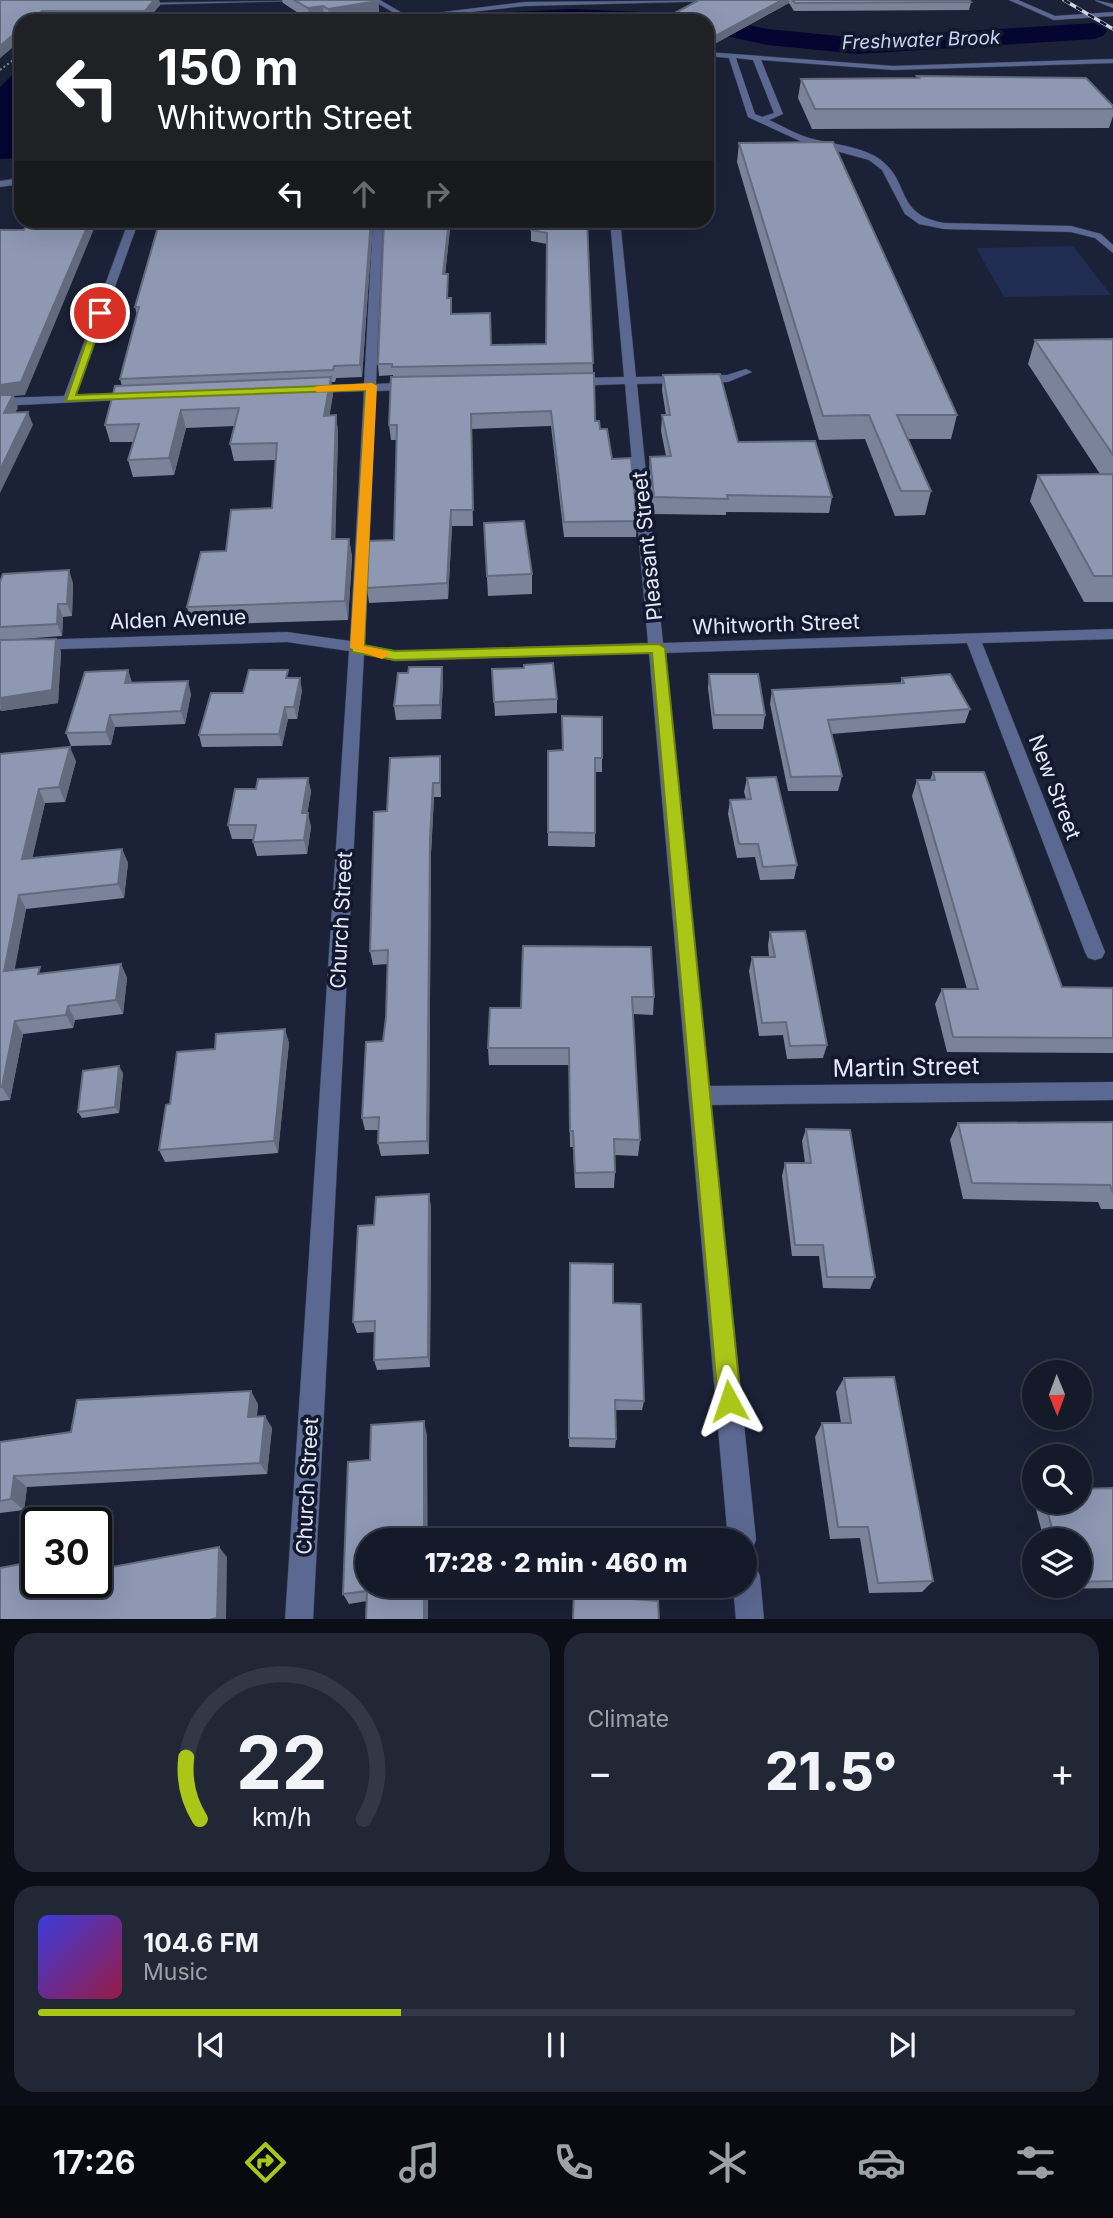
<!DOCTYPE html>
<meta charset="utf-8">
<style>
:root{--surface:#141a29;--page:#212735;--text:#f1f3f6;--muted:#9da1a8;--line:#333846;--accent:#aac717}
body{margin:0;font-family:Inter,sans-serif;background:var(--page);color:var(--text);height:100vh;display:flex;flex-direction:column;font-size:26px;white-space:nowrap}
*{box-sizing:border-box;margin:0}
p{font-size:23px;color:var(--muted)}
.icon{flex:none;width:38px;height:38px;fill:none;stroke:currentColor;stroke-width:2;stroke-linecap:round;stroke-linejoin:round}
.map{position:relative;height:1619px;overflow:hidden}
.sheet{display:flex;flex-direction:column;gap:14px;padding:14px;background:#0b0e17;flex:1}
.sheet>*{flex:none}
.hud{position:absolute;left:14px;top:14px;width:700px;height:214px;border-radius:21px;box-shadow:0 7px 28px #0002,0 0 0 2px var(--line);background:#202124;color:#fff;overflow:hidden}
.needle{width:46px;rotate:179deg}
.controls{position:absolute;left:1022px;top:1360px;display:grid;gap:14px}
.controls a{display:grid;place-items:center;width:70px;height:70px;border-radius:50%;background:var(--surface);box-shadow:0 7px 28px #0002,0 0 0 2px var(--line);font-size:35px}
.speed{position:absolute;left:21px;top:1507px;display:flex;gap:14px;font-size:35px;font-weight:700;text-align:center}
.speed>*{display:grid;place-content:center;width:91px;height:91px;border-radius:50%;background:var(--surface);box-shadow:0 7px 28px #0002,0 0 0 2px var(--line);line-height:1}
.speed .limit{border:4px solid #111;border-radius:10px;background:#fff;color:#111}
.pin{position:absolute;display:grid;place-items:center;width:60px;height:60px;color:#fff;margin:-30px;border:4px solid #fff;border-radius:50%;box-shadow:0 2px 7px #0007}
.me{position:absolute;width:77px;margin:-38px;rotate:355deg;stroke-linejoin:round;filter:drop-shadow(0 0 5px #0008)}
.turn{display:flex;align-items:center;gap:24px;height:147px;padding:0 28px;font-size:32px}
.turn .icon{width:91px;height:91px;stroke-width:2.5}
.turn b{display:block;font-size:49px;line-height:60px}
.lanes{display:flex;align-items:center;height:66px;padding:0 28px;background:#0003;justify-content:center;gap:35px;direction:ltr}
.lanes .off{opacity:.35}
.big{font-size:52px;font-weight:800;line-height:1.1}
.sheet .widget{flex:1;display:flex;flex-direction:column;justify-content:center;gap:10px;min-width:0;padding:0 24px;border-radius:21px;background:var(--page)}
.sheet .dial{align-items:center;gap:0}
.dial svg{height:182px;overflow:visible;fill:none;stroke:var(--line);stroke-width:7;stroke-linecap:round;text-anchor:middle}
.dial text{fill:var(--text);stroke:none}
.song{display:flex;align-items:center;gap:21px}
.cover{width:84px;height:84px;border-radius:10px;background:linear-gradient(135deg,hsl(240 70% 55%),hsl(340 70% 35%))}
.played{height:7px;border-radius:4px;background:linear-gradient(90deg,var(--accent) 35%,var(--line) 35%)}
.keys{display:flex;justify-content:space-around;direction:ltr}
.heat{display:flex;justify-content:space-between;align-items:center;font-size:38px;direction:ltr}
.sheet .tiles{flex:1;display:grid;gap:14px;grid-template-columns:1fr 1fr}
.widget:last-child{grid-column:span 2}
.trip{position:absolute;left:355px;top:1528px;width:402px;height:70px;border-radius:35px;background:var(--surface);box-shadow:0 7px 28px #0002,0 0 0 2px var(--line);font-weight:800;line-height:70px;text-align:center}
.menu{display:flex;height:112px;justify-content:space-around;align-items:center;background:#080a10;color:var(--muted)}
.menu .icon{width:49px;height:49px}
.menu .current{color:var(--accent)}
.menu b{font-size:32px;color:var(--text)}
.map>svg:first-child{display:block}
.green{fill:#212c52}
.water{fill:#040531}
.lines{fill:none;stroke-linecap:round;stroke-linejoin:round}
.river{fill:#040531;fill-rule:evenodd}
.minor-casing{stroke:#373e52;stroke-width:1}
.tertiary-casing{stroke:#373e52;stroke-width:1}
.path{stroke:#818899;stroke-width:2;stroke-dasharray:2 2.5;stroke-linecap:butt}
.minor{fill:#5b6891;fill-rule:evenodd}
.tertiary{fill:#5b6891;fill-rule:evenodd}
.rail-casing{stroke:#ced4e3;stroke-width:3.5}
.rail{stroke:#12182d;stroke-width:2.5;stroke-dasharray:7;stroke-linecap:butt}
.wall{fill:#7a839a}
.shaded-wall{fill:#636a7d}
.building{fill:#8e98b3;stroke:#636a7d;stroke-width:2}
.route{fill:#aac717;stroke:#6e810f;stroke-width:2}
.slow{fill:#f59e0b}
.labels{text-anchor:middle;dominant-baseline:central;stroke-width:7;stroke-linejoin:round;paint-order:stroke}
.far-water-label{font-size:19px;font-style:italic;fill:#c7d3f3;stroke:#12182d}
.street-label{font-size:21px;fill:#e3e9f7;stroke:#12182d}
.near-street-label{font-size:24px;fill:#e3e9f7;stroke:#12182d}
</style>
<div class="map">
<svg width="1113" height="1620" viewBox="0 0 1113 1620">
<rect width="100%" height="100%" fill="#1b2237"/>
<path class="green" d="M1073,246L1111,295L1004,297L976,248Z"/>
<path class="water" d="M21,66V158L0,159V87Z"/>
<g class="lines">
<path class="river" d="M572,9L690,14L768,29L858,38L1094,23L1103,26L1107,31L1103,36L1094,39L858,54L768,45L707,32V21H460L463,16L472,14Z"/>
<g class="minor-casing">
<g id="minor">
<path d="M339,0L137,5L134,3Z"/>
<path d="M760,0L525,6L406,19L403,17L525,2Z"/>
<path d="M1009,0H1018L1055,16L1113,12V16L1054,20Z"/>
<path d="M1095,0L1113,4V8L1096,1Z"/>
<path d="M707,52L893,66L1113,59V63L893,70L761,60L783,114L769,120C782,126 796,134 809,138C830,144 860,146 878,158C912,181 893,214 944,223L1071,226L1101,234L1113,245V253L1095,238L1071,232L944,229L919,224L905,214L882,170L869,160L800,141L748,117L729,58L707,56ZM736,58L753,60L774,113L762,117L755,114Z"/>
<path d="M129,220H139L76,395L136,392L140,393V399L0,406V398L64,396Z"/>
<path d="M373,220H383L376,384L413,382L419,386L413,390L376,391L365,645L395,651L648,643L625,384L570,386L564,382L570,378L624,377L610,220H620L636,377L727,375L746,369L752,372L728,382L637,384L663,643L1113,629V639L982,643L1105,952L1102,958L1095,960L1088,958L1085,952L967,643L664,653L709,1086L1113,1082V1100L711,1105L756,1540L752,1550L746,1552V1540H728L649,653L395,661L364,654L313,1620H285L349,651L287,642L0,651V641L287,632L350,641L364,391L308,393L302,389L308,385L364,384Z"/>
<path d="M746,1562L756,1566L760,1576L764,1620H736L733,1586H746Z"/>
</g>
</g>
<g class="tertiary-casing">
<g id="tertiary">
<path d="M372,0H380L416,21H408Z"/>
<path d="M21,178V184L0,187V181Z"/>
</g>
</g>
<path class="path" d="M0,70L21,54"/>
<use href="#minor" class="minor"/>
<use href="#tertiary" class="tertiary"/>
<g class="rail-casing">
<path id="rail" d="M1064,0L1113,29"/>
</g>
<use href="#rail" class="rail"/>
</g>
<g class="wall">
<path d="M0,0H159L160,5L147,20L21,21V40L0,58Z"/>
<path d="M282,0H376L378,1L379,12L330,21L324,17L309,20L283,3Z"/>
<path d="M699,0H969L971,2L969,10L794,11L789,3L707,48V21Z"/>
<path d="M917,76L1113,106V116L1109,128L812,129L798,98L801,79L917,78Z"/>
<path d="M739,143L957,415L951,439H908L931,491L925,515L895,516L865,439L819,440L737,162Z"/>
<path d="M373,220L362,377L336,378L335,382H331L333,394L329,416L336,415L338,433L335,539H349L352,557L348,620L192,625L187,607L226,551L272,508L276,460L234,461L230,444L235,426L186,428L174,475L133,477L128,460L134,442H110L105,425L122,386L120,379L137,315L135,307Z"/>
<path d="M451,220L445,274H448V298L451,314L491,345L546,344L547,244L531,241V220H595V226H587L595,421L600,429L637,521L636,537H564L551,426L471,429L473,526H452L448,599L369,603L367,588L394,540L397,440H391L389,425L393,377V375L379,376L378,364Z"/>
<path d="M1113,339V602H1084L1030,501L1038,475L1100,474L1028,364L1035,340Z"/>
<path d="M663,375L738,442L832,497L829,513L726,512V515L653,514L649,473L650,457L666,456L661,431L662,415H666L662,390Z"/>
<path d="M484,523L532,574V594L488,596Z"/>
<path d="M0,582L73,583L72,616L63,617L62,636L8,640L56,639L61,652L58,703L1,711L0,709Z"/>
<path d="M442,667L443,681L441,719L396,720L394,706Z"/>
<path d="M492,669L557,699V713L495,716Z"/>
<path d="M128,670L132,683L191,694L185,724L115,727L111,745L71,746L66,733Z"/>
<path d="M709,674L765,715L763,729H713L708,688Z"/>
<path d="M290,678L302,690L297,719H288L282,746L202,747L199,735L243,693Z"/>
<path d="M902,678L970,709L965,723L831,734L842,776L838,791H788L770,704L772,690L900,684Z"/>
<path d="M548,751L602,758V772H595V847L548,846Z"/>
<path d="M0,754L76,761L65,802L45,803L32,858L122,849L128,863L124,898L26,909L14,970L44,974L121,964L127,978L123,1014L75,1020L73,1028L23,1034L10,1100L0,1101Z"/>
<path d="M440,756L441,797H434L431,853L429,1154L381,1156L378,1143L379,1130H365L362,1118L383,1041L386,1017L388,964L373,965L370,951L387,811Z"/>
<path d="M933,772L1062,987L1113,988V1053L947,1052L935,1004L942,989H967L912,796L917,780H930Z"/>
<path d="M308,778L311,792L307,813L311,827L307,854L257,856L253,842L254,839H232L228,825Z"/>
<path d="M747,778L797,865L794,879L760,880L755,857L737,858L728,814L730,800L746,799L744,792Z"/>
<path d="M770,932L827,1045L823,1058L787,1059L783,1035L759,1036L749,971L752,957H769L768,945Z"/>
<path d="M523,946L654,997L653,1015L633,1014L640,1140L638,1156L615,1155V1172L614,1188H575L573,1147H570L569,1065H489L488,1048L521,1008Z"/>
<path d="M289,1042L278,1153L165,1162L159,1150L170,1104Z"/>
<path d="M123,1073L119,1113L82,1118L78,1112Z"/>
<path d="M1113,1122V1209H1101L1098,1202L963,1199L950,1140L958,1123Z"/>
<path d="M806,1129L875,1277L870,1289L823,1288L819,1256H792L782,1176L785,1163H805L802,1141Z"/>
<path d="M431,1206L430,1367L377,1370L374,1360L375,1332L357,1333L353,1322L374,1225Z"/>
<path d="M570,1263L613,1303L644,1401L642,1410H616V1439L615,1448L569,1447Z"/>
<path d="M844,1378L933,1581L922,1592L869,1593L860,1538L830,1539L815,1437L822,1423H841L836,1392Z"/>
<path d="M258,1404L257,1416L272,1428L267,1474L27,1487L24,1510L0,1513V1442Z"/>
<path d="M427,1435L428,1620H366L367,1601L349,1604L343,1594L370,1460Z"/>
<path d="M1113,1488V1588L1056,1589L1055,1586H1080V1540H1044L1033,1498L1034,1497V1502H1080Z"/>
</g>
<g class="shaded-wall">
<path d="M154,0H159L160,5L147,20L145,11Z"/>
<path d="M782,0H789V3L707,48L708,40Z"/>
<path d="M378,1L379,12L330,21L328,9Z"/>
<path d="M323,6L324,17L309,20L308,8Z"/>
<path d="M42,11L44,20L43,21H30Z"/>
<path d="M21,28V40L0,58V46Z"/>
<path d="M90,220H91L94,229L25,395L14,396L18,408L8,425L0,398V385Z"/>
<path d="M371,220H373L362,377L360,365Z"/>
<path d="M449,220H451L444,285L443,274Z"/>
<path d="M331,377L333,394L327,433L324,416Z"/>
<path d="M181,410L186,428L174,475L169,458Z"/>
<path d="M28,412L33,425L0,493V470Z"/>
<path d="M336,415L338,433L335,557L332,539Z"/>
<path d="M451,510L452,526L448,599L447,583Z"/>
<path d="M349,539L352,557L348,620L345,601Z"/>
<path d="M69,570L73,583L72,616L67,604Z"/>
<path d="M58,604L63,617L62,636L57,624Z"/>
<path d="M56,639L61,652L58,703L1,711L0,698Z"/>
<path d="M442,667L443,681L441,719L440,705Z"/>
<path d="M128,670L132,683H125Z"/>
<path d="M300,678L302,690L297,719L294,707Z"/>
<path d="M188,681L191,694L185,724L181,711Z"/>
<path d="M285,707L288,719L282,746L279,734Z"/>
<path d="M110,715L115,727L111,745L106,732Z"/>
<path d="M70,747L76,761L65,802L59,787Z"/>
<path d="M440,756L441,770V797L440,783Z"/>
<path d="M308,778L311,792L305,827L302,813Z"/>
<path d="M433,783L434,797L431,853L429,1154L427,1141L430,839Z"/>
<path d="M39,789L45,803L29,873L22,859Z"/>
<path d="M308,813L311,827L307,854L304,840Z"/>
<path d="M122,849L128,863L124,898L118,884Z"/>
<path d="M19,895L26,909L12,984L4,971Z"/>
<path d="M121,964L127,978L123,1014L116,1000Z"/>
<path d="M68,1006L75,1020L73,1028L66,1015Z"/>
<path d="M15,1021L23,1034L10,1100L2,1087Z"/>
<path d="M285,1029L289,1042L278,1153L274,1141Z"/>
<path d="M119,1066L123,1073L119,1113L115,1107Z"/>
<path d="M429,1194L431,1206L430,1367L428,1357Z"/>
<path d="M251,1391L258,1404L255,1429L248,1417Z"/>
<path d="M265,1416L272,1428L267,1474L260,1463Z"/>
<path d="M424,1421L427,1435V1540H424Z"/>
<path d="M14,1476L27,1487L24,1510L11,1499Z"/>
<path d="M219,1547L227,1557L226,1620H219L217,1618Z"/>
<path d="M424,1586H427L428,1620H424Z"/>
</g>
<g class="building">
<path d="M0,0H154L145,11H42L30,21H21V28L0,46Z"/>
<path d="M294,0H376L378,1L328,9L323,6L308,8Z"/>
<path d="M699,0H782L708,40H707V21H660Z"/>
<path d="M792,0H969L971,2L795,3Z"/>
<path d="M917,76L1086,78L1113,106V109H815L801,79L919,78Z"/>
<path d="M833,142L957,415H897L931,491H901L869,415L823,416L739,143Z"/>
<path d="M29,220H90L21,382L0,385V230H24Z"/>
<path d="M160,220H371L360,365L334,366L333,370L120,379L139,307H135Z"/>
<path d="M384,220H449L443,274H448L447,298H451V314L490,313L491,345L546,344L547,233L531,230V220H587L593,363L392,367V364H378Z"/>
<path d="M1113,339V455L1035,340Z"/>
<path d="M594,373L595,421H599L600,429H607L612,459L631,458L637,521L564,522L551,411L471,414L473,510H451L447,583L367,588L369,541L394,540L397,425H389L391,377Z"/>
<path d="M720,374L738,442L815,441L832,497L727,495L728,499L654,497L650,457L671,456L662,415H670L663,375Z"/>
<path d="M331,377L324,416L336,415L332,539H349L345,601L187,607L201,552L226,551L231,510L272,508L277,443L230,444L239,408L181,410L169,458L128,460L139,424L105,425L115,386Z"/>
<path d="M0,395H13L4,413L28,412L0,470Z"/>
<path d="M1113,474V576H1094L1038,475Z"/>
<path d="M524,521L532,574L487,576L484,523Z"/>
<path d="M69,570L67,604H58L57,624L0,627V582L3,574Z"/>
<path d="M56,639L52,690L0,698V640Z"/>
<path d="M553,663L557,699L494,702L492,669L524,668V665Z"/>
<path d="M409,667H442L440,705L394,706L398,673H408Z"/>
<path d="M128,670L125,683L188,681L181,711L110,715L106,732L66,733L85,672Z"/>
<path d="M249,670H288L286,678H300L294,707H285L279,734L199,735L211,693H243Z"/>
<path d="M709,674H758L765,715H714Z"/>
<path d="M950,674L970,709L828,720L842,776L791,777L772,690L904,683L902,678Z"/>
<path d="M562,716L602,717V758H595V833L548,832V751L563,750Z"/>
<path d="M70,747L59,787L39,789L22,859L122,849L118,884L19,895L4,971L40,967L38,974L121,964L116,1000L68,1006L66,1015L15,1021L2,1087H0V754Z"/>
<path d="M440,756V783H433L430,839L427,1141L378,1143L379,1117L362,1118L366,1042L383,1041L386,1017L388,950L370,951L374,812L387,811L390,758Z"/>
<path d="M933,772H984L1062,987L1113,988V1038L953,1037L942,989H978L917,780H935Z"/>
<path d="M776,777L797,865L763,867L758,844H739L730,800L751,799L747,778Z"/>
<path d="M308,778L302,813H308L304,840L253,842L256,825H228L235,789H256L258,779Z"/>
<path d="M805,931L827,1045L790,1046L786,1022L762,1023L752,957H775L770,932Z"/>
<path d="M523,946L651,947L654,997H632L640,1140L614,1139L615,1172L575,1173L573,1131H570L569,1048H488L490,1008H521Z"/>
<path d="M285,1029L274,1141L159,1150L166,1105L170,1104L177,1052L215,1049L216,1034Z"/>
<path d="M119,1066L115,1107L78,1112L83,1071Z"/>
<path d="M1113,1122V1193L1110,1185L972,1183L958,1123Z"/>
<path d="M806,1129L850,1130L875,1277H827L823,1245H795L785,1163H811Z"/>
<path d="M429,1194L428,1357L374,1360L375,1321L353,1322L358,1226L374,1225L376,1197Z"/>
<path d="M570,1263L613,1264V1303L641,1304L644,1401L615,1400L616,1439L569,1438Z"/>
<path d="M894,1377L933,1581L878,1583L868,1527H838L822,1423H851L844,1378Z"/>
<path d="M251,1391L248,1417L265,1416L260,1463L14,1476L11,1499L0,1501V1442L71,1432L77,1400Z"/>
<path d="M424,1421V1540H368V1586H424V1620H366L367,1591L343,1594L348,1462L370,1460L371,1425Z"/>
<path d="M1113,1488V1581L1080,1582V1540H1055L1045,1502H1080V1489Z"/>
<path d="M219,1547L217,1618L209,1620H0V1568L37,1561V1582H96V1570Z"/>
<path d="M574,1586H620V1598L658,1601L659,1620H573Z"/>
</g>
<path class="route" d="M100,310L105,313L76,395L375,384L364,645L395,651L659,644L665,648L741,1401L737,1410L729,1413L721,1410L718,1401L652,653L395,660L352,652L366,390L66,401L96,313Z"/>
<path class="slow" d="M372,383L377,386L364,646L387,651L389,655L382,659L350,648L366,390L317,392L312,389L317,386Z"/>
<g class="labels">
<g class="far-water-label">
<text transform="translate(921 40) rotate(-2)">Freshwater Brook</text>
</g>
<g class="street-label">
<text transform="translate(647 546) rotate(-96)">Pleasant Street</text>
<text transform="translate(178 619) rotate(-2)">Alden Avenue</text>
<text transform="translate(776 624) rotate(-2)">Whitworth Street</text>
<text transform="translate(1055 787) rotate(69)">New Street</text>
<text transform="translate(341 920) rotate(-87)">Church Street</text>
<text transform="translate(307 1486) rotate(-87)">Church Street</text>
</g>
<g class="near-street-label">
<text transform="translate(906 1067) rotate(-1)">Martin Street</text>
</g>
</g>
</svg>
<div class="controls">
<a><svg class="needle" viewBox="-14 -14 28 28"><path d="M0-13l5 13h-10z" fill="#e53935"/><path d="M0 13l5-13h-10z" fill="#9da1a8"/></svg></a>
<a><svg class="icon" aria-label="search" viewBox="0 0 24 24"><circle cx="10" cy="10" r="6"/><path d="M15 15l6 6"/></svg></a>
<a><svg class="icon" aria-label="layers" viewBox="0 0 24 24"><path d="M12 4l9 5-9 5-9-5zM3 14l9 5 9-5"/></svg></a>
</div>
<div class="speed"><div class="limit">30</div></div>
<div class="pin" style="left:100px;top:313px;background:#d93025"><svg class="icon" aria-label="arrive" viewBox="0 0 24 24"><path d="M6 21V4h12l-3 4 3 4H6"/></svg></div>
<svg class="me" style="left:729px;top:1401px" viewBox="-20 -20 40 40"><path d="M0-17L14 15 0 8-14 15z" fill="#aac717" stroke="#fff" stroke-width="4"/></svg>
<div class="trip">17:28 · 2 min · 460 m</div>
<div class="hud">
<div class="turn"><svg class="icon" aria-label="left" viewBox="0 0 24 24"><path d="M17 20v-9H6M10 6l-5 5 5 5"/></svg><div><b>150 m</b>Whitworth Street</div></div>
<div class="lanes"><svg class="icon" aria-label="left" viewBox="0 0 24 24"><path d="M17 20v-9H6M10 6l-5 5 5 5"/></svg><svg class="icon off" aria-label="ahead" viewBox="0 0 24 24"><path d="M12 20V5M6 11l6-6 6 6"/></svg><svg class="icon off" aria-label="right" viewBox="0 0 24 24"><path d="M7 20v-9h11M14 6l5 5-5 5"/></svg></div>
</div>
</div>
<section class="sheet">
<div class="tiles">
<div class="widget dial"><svg viewBox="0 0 100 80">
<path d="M14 69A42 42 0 1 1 86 69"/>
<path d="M14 69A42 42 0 0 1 8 42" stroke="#aac717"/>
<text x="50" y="56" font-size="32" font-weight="700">22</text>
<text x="50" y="72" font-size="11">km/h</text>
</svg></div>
<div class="widget"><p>Climate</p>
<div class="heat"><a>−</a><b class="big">21.5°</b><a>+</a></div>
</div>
<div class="widget">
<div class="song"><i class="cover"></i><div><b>104.6 FM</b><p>Music</p></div></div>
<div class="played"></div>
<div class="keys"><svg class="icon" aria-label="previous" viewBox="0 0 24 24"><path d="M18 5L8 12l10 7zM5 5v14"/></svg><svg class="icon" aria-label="pause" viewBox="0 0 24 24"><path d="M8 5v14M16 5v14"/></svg><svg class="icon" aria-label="next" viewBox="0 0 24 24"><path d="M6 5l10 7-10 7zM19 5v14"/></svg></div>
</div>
</div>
</section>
<nav class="menu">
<b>17:26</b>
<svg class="icon current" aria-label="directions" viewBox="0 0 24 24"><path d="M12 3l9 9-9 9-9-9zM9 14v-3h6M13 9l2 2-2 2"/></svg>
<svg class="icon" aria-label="music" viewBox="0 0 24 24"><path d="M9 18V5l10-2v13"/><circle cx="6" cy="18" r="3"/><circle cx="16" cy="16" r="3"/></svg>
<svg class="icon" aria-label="phone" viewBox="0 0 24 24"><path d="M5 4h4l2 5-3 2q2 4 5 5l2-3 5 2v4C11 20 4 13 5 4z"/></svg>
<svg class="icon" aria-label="climate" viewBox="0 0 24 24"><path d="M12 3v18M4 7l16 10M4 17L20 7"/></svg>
<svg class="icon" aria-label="car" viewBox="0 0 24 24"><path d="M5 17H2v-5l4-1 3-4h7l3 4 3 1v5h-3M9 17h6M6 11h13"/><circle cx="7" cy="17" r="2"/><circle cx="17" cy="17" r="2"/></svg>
<svg class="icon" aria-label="filters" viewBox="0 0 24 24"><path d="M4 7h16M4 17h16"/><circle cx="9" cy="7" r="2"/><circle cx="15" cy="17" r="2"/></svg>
</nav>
